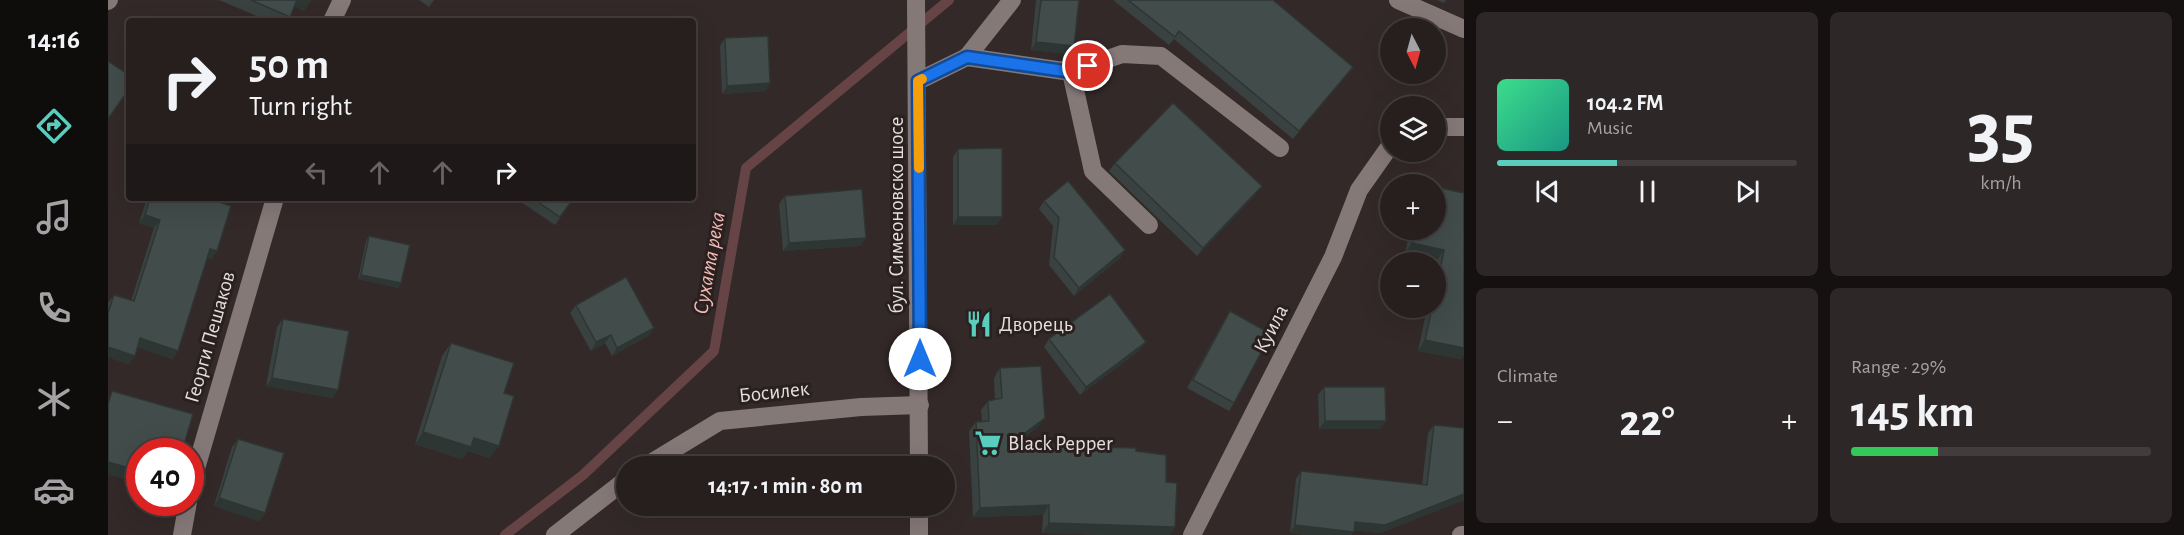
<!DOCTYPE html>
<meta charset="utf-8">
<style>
:root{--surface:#261f1e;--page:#2e2727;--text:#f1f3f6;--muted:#a4a2a4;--line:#423d3c;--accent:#59cebe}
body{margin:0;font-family:"Alegreya Sans",sans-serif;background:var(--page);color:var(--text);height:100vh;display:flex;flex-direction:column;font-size:22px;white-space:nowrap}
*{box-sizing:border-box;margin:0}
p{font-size:20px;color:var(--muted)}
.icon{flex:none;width:33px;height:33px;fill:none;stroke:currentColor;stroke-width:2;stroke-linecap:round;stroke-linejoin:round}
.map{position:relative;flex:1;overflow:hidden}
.drawer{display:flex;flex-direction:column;gap:12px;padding:12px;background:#151110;width:720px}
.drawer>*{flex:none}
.guide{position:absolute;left:18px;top:18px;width:570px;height:183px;border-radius:6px;box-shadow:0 6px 24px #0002,0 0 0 2px var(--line);background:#261f1e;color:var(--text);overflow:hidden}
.needle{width:39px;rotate:174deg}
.buttons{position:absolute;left:1272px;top:18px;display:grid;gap:12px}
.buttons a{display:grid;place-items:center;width:66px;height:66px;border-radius:50%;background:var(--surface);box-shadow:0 6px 24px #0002,0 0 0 2px var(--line);font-size:30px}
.speed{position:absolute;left:18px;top:438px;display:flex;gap:12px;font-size:30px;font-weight:700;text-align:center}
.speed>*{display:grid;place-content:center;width:78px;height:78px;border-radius:50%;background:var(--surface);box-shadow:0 6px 24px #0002,0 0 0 2px var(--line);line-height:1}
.speed .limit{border:9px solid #d22;background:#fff;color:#111}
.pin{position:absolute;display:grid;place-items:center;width:51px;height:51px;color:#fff;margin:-26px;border:3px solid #fff;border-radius:50%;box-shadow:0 2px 6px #0007}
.me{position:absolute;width:66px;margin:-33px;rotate:0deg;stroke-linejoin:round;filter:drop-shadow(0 0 4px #0008)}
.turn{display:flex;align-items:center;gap:21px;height:126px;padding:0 24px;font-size:27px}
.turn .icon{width:78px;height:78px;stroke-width:2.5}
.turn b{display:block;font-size:42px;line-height:51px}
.lanes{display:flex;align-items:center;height:57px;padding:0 24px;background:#0003;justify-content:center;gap:30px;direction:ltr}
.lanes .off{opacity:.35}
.big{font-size:45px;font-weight:700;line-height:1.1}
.drawer .widget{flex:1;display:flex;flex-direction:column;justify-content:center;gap:9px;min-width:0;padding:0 21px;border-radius:9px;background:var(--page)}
.drawer .dial{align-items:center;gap:0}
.dial b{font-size:78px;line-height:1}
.song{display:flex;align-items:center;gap:18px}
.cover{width:72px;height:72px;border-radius:9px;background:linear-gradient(135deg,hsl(150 70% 55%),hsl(170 70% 35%))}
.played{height:6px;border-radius:3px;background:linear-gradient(90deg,var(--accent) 40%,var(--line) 40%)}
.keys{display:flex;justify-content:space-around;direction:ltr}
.heat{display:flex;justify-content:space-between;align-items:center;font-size:33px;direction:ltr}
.charge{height:9px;border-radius:4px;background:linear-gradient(90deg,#34c759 29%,var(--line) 0)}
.drawer .tiles{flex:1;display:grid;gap:12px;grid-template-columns:repeat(2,1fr)}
.trip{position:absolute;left:508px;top:456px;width:339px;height:60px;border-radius:30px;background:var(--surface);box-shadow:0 6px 24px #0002,0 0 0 2px var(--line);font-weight:700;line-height:60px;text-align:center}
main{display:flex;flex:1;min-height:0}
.tab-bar{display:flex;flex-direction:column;width:108px;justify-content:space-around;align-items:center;background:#0f0c0c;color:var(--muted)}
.tab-bar .icon{width:42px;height:42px}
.tab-bar .current{color:var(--accent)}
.tab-bar b{font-size:27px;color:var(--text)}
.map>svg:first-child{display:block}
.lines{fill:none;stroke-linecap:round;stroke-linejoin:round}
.stream{stroke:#664344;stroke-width:10}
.lane{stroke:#857978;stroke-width:18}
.street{stroke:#857978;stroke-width:18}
.secondary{stroke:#857978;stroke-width:18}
.wall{fill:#394240}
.shaded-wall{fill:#2e3634}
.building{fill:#424d4b;stroke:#2e3634;stroke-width:1.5}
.route-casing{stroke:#114b97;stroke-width:15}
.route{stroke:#1a73e8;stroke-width:10}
.slow{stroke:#f59e0b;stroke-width:10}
.labels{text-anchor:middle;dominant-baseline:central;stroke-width:6;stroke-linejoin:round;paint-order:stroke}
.street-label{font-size:21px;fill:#e5dede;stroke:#29201f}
.poi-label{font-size:21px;fill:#e5dede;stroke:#29201f;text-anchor:start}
.water-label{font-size:22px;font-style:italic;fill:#f3bab5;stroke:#29201f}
</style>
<main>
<nav class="tab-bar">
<b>14:16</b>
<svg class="icon current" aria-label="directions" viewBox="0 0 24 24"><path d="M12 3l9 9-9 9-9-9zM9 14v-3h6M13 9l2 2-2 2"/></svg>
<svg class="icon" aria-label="music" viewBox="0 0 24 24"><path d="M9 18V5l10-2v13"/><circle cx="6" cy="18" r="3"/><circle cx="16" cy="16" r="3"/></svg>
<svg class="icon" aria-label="phone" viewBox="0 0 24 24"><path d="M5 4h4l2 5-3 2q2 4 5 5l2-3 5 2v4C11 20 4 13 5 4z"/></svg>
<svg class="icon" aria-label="climate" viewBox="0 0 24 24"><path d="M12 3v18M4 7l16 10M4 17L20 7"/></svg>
<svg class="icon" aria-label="car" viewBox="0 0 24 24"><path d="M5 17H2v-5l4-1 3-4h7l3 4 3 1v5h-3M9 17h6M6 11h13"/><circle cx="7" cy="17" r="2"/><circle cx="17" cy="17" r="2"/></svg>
</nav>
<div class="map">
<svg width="1356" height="535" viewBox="0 0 1356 535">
<rect width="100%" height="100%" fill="#332928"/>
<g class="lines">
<path class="stream" d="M397,535L475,475L606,351L638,168L841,0"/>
<g class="lane">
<path d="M1290,0L1356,29"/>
<path d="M859,57L904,0"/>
<path d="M963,72L985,171L1041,225"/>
<path d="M810,81L859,57L963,72L1014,54L1053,56L1172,148"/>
</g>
<g class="street">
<path d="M0,1L1,0"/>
<path d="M224,21L234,0"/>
<path d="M1328,127H1356"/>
<path d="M538,466L612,421L753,407L812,405"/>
<path d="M82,489L167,198"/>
<path d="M74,535L80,502"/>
<path d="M447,535L519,479"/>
<path d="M1084,535L1225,257L1251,190L1282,146"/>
<path d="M1353,535H1356"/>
</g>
<g class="secondary">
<path d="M808,0L811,466"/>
<path d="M811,535V506"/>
</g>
</g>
<g class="wall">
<path d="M111,0H203L196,11L186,6L179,21H160Z"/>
<path d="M311,0H326L321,7Z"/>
<path d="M928,0H971L961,54L923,50Z"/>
<path d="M1005,0H1165L1239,75L1185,139L1066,39L1061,45Z"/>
<path d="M1329,0H1338L1336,3Z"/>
<path d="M617,38L662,83L657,91L614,94L612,46Z"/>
<path d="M850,149L889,225H845V157Z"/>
<path d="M1007,163L1148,194L1089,256L1001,171Z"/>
<path d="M1328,187L1353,359L1310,351L1319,308H1328V267L1329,260L1297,253L1302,230H1328Z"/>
<path d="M677,196L752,246L675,251L671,204Z"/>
<path d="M39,198H107L106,200L109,251L103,259L99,257L70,351L64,359L30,347L21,364L0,357V303L6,295L23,301L46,228L31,223Z"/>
<path d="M407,198H466L447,225Z"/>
<path d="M936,201L1017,250L1012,258L966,296L941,265L945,226L931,209Z"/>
<path d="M261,236L293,283L290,288L250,279L258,241Z"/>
<path d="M468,305L546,328L540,336L504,356L497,343L483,351L462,313Z"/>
<path d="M1122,311L1126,403L1121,411L1079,388L1117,319Z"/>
<path d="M175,319L225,398L158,386L169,327Z"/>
<path d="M941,339L1032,350L972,395L936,347Z"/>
<path d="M343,343L396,393L382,458L360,451L354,459L307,444L334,356Z"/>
<path d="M892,368L930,427L906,445L1028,451L1058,482L1067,527L1062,535H1002L934,533L935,515L865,517L861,431L868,422L874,421L873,410L880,401L887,400L886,378Z"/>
<path d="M1216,387L1278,421L1272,429H1211L1210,395Z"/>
<path d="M1326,425L1356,500L1272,533L1246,530L1243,535H1200L1182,533L1188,479L1193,471L1314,485L1320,433Z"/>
<path d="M130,439L157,513L151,521L106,506L124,447Z"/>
</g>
<g class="shaded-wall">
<path d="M188,0H203L196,11L184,5Z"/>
<path d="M928,42L966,46L961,54L923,50Z"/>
<path d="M1245,67L1239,75L1185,139L1191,131Z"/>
<path d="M662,83L657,91L614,94L619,86Z"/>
<path d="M1154,186L1148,194L1089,256L1095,248Z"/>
<path d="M37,215L52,220L46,228L31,223Z"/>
<path d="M850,217H894L889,225H845Z"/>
<path d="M758,238L752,246L675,251L681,243Z"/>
<path d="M1304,243L1336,250L1329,260L1297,253Z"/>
<path d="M102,249L109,251L103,259L96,257Z"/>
<path d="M1017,250L1012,258L966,296L971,288Z"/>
<path d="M253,275L293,283L290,288L250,279Z"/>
<path d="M546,328L540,336L504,356L509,348Z"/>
<path d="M503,335L497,343L483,351L488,342Z"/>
<path d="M32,338L70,351L64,359L26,346Z"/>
<path d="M1317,340L1356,348V355L1353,359L1310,351Z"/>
<path d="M1038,342L1032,350L972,395L978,387Z"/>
<path d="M0,347L27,356L21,364L0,357Z"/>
<path d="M164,378L230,390L225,398L158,386Z"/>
<path d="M937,418L930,427L894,454L901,445Z"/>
<path d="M1217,421H1278L1272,429H1211Z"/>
<path d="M315,432L366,438L391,446L382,458L360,451L354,459L307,444Z"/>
<path d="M0,462L32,471V483L0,475Z"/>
<path d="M1356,494V500L1272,533L1241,530L1247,522Z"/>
<path d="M111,498L157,513L151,521L106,506Z"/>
<path d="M941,505L935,515L865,517L872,508Z"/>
<path d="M941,523L1067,527L1062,535H1002L934,533Z"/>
<path d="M1187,525L1246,532L1243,535H1200L1182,533Z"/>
</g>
<g class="building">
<path d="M143,0H189L182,17Z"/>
<path d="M933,0H971L966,46L928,42Z"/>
<path d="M1020,0H1165L1245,67L1191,131L1071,31L1067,37Z"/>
<path d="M262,18L272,21H262Z"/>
<path d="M660,36L662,83L619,86L617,38Z"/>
<path d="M0,61L21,75V89L0,119Z"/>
<path d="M1065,103L1154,186L1095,248L1007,163Z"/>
<path d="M894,148V217H850V149Z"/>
<path d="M960,181L1017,250L971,288L946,257L951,218L936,201Z"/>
<path d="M1328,187L1356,193V348L1317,340L1324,308H1328V291L1336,250L1304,243L1307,230H1328Z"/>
<path d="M754,189L758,238L681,243L677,196Z"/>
<path d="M42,198H107L106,200L123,206L109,251L102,249L70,351L32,338L27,356L0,347V313L6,295L26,301L52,220L37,215Z"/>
<path d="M424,198H466L452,217Z"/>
<path d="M261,236L302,245L293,283L253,275Z"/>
<path d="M518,277L546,328L509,348L503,335L488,342L468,305Z"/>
<path d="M1002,294L1038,342L978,387L941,339Z"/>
<path d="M1122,311L1163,334L1126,403L1085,380Z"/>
<path d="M175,319L241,331L230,390L164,378Z"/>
<path d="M343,343L406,363L396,393L406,396L391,446L366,438L363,447L315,432Z"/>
<path d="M933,366L937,418L901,445L1028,448V451L1058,455V482L1069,483L1067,527L941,523V505L872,508L868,422L881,421L880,401L894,398L892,368Z"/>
<path d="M1216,387H1277L1278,421H1217Z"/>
<path d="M4,391L85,414L74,452H32V471L0,462V404Z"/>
<path d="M1326,425L1356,428V494L1277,525L1247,522L1246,532L1187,525L1193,471L1319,485Z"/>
<path d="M130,439L176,453L157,513L111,498Z"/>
</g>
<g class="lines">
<g class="route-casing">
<path id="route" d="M812,359L810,81L859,57L963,72L980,66"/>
</g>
<use href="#route" class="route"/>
<path class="slow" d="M811,168L810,81L814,79"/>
</g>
<defs>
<g id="restaurant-bare" transform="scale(2.07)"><path d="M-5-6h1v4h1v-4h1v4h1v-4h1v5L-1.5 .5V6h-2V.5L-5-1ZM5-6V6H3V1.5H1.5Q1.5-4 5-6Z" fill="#59cebe" stroke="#29201f" stroke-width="2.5" paint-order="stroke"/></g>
<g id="supermarket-bare" transform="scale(2.07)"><path d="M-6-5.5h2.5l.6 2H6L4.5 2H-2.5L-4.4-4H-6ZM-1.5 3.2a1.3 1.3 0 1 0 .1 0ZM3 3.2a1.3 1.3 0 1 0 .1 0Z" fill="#59cebe" stroke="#29201f" stroke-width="2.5" paint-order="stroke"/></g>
</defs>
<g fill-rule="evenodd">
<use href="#restaurant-bare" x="871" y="324"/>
<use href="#supermarket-bare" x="880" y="443"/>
</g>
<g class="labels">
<g class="street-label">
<text transform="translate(788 215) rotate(-90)">бул. Симеоновско шосе</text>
<text transform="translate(1163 329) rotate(-63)">Куила</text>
<text transform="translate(102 337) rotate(-74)">Георги Пешаков</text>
<text transform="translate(666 392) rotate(-6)">Босилек</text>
</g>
<g class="poi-label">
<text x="891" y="324">Дворець</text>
<text x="900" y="443">Black Pepper</text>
</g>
<g class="water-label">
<text transform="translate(601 263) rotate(-80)">Сухата река</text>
</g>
</g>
</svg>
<div class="buttons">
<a><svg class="needle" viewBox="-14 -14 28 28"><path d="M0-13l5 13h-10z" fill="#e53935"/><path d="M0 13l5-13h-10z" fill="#a4a2a4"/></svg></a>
<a><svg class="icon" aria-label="layers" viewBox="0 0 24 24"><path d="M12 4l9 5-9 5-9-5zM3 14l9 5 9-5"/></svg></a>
<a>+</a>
<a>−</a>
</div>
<div class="speed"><div class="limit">40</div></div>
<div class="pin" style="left:980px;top:66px;background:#d93025"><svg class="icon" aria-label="arrive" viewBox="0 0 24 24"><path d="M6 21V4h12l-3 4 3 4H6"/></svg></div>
<svg class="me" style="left:812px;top:359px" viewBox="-20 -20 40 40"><circle r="19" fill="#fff"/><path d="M0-13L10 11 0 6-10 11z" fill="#1a73e8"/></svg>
<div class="trip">14:17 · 1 min · 80 m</div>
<div class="guide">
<div class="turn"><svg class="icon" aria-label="right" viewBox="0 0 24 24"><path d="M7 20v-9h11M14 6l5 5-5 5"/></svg><div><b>50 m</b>Turn right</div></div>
<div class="lanes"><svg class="icon off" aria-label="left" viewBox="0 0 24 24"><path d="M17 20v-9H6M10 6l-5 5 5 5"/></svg><svg class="icon off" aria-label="ahead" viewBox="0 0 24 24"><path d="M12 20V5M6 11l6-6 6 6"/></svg><svg class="icon off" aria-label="ahead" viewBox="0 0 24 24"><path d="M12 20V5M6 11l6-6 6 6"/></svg><svg class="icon" aria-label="right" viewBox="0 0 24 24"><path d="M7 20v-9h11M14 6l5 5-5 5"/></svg></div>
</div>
</div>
<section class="drawer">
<div class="tiles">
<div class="widget">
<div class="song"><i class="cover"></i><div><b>104.2 FM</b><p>Music</p></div></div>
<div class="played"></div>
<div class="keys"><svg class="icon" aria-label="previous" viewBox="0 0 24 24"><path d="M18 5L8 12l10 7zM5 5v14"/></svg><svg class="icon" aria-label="pause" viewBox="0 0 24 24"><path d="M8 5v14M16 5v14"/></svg><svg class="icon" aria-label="next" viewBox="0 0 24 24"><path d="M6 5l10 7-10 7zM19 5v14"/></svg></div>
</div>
<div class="widget dial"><b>35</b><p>km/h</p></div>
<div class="widget"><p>Climate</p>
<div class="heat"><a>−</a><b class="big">22°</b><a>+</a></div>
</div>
<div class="widget"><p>Range · 29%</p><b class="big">145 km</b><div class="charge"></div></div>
</div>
</section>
</main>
